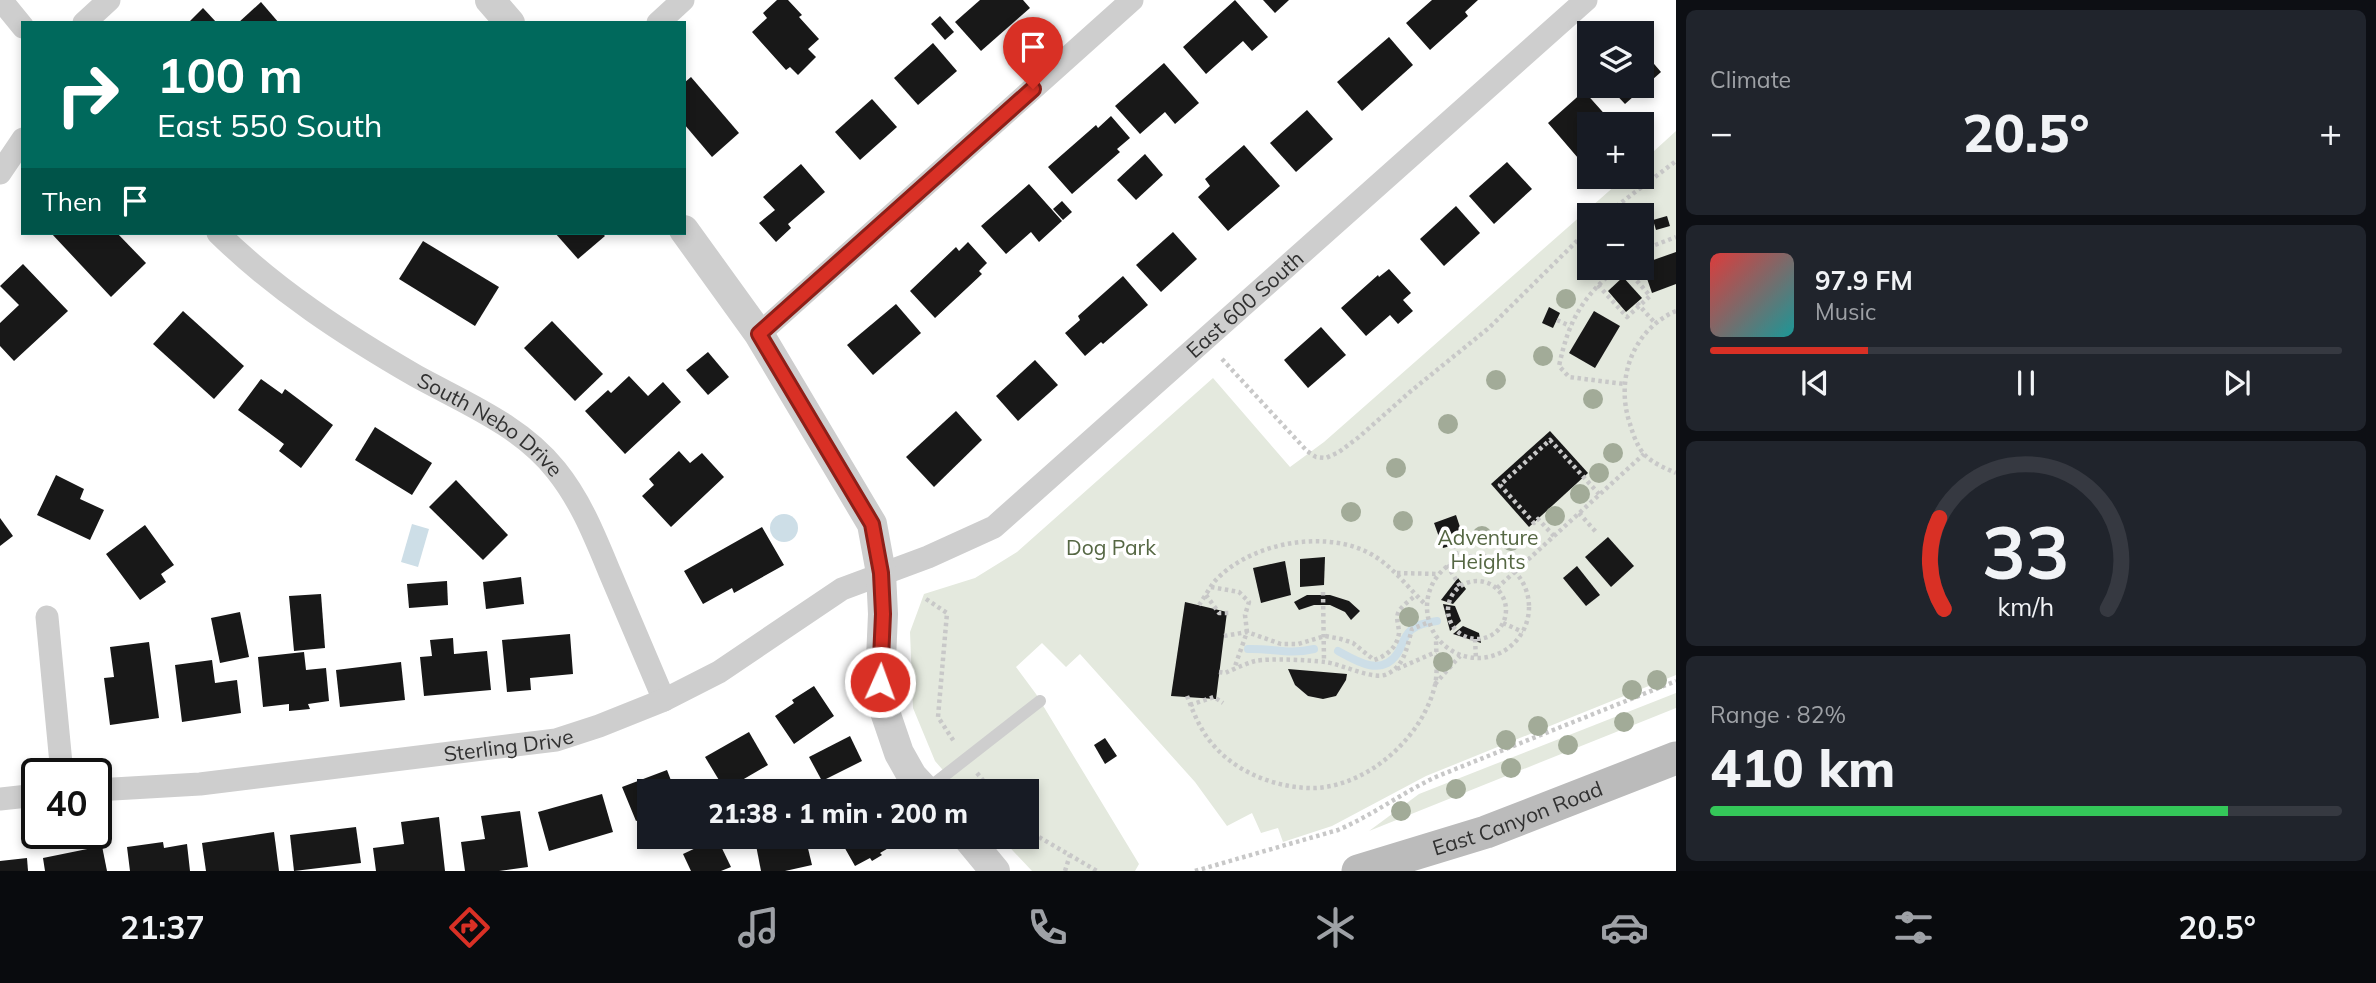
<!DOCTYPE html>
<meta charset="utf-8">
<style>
:root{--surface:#171b24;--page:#20242c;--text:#f1f3f6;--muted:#9ea1a6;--line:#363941;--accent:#d93025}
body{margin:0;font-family:Mulish,sans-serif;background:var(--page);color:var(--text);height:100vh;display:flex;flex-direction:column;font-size:26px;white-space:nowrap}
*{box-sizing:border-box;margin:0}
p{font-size:23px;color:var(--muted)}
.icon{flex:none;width:38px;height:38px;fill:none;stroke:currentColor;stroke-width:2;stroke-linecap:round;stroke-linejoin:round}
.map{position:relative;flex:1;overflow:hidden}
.drawer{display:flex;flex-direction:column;gap:10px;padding:10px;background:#0d0f14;width:700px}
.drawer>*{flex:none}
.top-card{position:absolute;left:21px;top:21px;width:665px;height:214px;border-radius:0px;box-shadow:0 4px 10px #0003;background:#00695c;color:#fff;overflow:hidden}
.fabs{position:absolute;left:1577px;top:21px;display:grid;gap:14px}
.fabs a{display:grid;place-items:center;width:77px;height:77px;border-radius:0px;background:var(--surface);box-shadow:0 4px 10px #0003;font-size:35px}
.speed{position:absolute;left:21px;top:758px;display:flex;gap:14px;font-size:35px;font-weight:700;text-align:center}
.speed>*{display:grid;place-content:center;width:91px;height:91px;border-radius:50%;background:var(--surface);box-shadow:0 4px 10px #0003;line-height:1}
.speed .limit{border:4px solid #111;border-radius:10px;background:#fff;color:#111}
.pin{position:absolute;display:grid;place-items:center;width:60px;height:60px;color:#fff;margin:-72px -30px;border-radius:50% 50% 50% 0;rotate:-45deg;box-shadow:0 0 7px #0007}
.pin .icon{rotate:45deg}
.me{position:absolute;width:77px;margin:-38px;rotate:2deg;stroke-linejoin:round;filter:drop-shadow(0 0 5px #0008)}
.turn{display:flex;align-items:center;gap:24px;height:147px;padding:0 21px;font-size:32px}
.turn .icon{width:91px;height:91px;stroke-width:2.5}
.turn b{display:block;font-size:49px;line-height:60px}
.then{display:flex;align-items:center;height:66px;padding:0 21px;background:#0003;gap:14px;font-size:26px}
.big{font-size:52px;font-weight:800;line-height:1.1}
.drawer .widget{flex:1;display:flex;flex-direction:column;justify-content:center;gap:10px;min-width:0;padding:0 24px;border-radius:10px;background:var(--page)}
.drawer .dial{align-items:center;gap:0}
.dial svg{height:182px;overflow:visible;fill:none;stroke:var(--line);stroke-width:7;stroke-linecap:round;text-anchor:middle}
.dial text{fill:var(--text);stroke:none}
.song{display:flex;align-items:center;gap:21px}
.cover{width:84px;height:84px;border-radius:10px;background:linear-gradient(135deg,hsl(0 70% 55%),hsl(180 70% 35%))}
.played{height:7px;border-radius:4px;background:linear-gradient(90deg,var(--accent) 25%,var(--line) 25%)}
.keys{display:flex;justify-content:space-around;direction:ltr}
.heat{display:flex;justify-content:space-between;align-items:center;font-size:38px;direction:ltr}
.charge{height:10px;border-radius:5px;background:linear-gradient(90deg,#34c759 82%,var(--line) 0)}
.trip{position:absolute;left:637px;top:779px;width:402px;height:70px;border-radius:0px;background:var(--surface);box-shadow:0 4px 10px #0003;font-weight:800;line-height:70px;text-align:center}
.tab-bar{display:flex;height:112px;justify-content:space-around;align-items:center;background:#090b0e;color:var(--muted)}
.tab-bar .icon{width:49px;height:49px}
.tab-bar .active{color:var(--accent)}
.tab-bar b{font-size:32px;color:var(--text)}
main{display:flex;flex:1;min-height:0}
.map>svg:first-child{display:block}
.green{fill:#e4e9de;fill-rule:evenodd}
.water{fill:#cddee7}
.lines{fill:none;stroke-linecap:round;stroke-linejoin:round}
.stream{stroke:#cddee7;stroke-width:8}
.building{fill:#181818}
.path{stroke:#c8c8c8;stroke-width:4.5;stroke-dasharray:3.5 3.5;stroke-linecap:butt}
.service{stroke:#cecece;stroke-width:12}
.minor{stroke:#cecece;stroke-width:23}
.tertiary{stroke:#cecece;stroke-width:30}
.secondary{stroke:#bbb;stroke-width:33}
.tree{fill:#a2ab98}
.route-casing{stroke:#8d1f18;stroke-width:18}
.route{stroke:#d93025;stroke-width:12}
.labels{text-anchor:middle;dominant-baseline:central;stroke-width:7;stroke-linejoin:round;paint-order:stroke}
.street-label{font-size:21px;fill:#313131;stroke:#fff}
.park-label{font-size:21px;fill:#556743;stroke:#fff}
</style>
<main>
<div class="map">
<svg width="1676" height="871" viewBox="0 0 1676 871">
<rect width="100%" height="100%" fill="#fff"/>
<g class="green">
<path d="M1676,131V675L1426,776L1332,826L1283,842L1278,828L1261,833L1252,813L1227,826L1195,782L1080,654L1066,667L1042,643L1016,667L1036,694L1139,864L1135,871H1032L1000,837L1027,836V791H961L935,761L913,708L910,632L924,594L975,578L1017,552L1213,378L1290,467L1324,442L1625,177H1642V162ZM1589,215H1642V268H1589Z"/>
<path d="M1676,693V708L1369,831L1419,794Z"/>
</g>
<g class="water">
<circle cx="784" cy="528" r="14"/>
<path d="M412,524L429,529L418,567L401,562Z"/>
</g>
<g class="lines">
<g class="stream">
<path d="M1248,649C1273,648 1288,655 1314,649"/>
<path d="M1338,651C1356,661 1381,677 1397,654C1402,647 1403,637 1411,630C1417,625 1428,622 1437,621"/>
</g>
</g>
<g class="building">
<path d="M777,0H788L802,15L799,17L819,39L808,49L816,57L798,75L790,67L786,70L752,32L767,18L763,13Z"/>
<path d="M980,0H1023L1030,8L981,51L955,22Z"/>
<path d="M1235,0L1268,37L1252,51L1243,41L1206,74L1183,47Z"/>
<path d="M1263,0H1289L1275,13Z"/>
<path d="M1432,0H1478L1465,12L1468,16L1430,50L1406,23Z"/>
<path d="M261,2L279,23H238Z"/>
<path d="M203,8L217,23H188Z"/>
<path d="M940,16L954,32L945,40L931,24Z"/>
<path d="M1389,37L1413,65L1362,111L1337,82Z"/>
<path d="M933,43L957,71L918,105L894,78Z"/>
<path d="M1642,50L1661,72L1625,104L1608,86H1642Z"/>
<path d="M1164,63L1199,103L1175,124L1165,112L1140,134L1115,106Z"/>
<path d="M691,77L739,133L712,157L684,124V83Z"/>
<path d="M1584,91L1609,119L1603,124H1589L1587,138L1589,148L1578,158L1548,123Z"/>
<path d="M872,99L897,127L860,160L835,132Z"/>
<path d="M1307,110L1333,139L1296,172L1270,143Z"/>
<path d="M1111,116L1130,138L1117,149L1120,152L1072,194L1048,167L1096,125L1098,128Z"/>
<path d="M1244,145L1280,186L1228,231L1198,197L1210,186L1205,179Z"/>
<path d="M1145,154L1163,175L1136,200L1117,180Z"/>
<path d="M1507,162L1532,189L1494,224L1469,196Z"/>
<path d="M801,164L825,192L788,224L791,228L776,242L759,223L775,210L763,197Z"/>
<path d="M1029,184L1062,221L1039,242L1031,232L1006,254L981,226Z"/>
<path d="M1062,201L1072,212L1063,220L1053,209Z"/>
<path d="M1456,206L1480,233L1444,266L1420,239Z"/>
<path d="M1667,216L1670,226L1656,230L1653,220Z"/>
<path d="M1173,232L1197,259L1161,292L1136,265Z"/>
<path d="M51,233H117L146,263L111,297Z"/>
<path d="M555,233H602L605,236L578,259Z"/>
<path d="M423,241L499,287L475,326L399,279Z"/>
<path d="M968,242L987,263L979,271L982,274L935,318L910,291L956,247L959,251Z"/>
<path d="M1676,252V284L1652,293L1642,264Z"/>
<path d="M23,264L68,311L14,361L0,346V323L19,305L0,286Z"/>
<path d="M1389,269L1411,293L1403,300L1413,311L1398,324L1390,315L1366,336L1341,308L1378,275L1379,277Z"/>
<path d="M1123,276L1148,305L1103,344L1101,342L1085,356L1065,333L1080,320L1078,316Z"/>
<path d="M1623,277L1642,298L1626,312L1608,291Z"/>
<path d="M896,304L921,333L873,375L847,345Z"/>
<path d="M1549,307L1560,313L1553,328L1542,323Z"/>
<path d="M183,311L244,366L214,399L153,344Z"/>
<path d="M1594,311L1620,326L1595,368L1569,353Z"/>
<path d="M552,321L603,374L575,401L524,348Z"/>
<path d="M1321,327L1346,355L1308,388L1284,360Z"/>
<path d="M708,352L729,377L708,395L686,370Z"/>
<path d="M1035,360L1058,385L1018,421L996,396Z"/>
<path d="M629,376L648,396L663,382L681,402L625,454L585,411L608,390L611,393Z"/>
<path d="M261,379L282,394L285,389L333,425L301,468L279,451L284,444L238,410Z"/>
<path d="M956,411L982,440L934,487L906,457Z"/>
<path d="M375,427L432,463L412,495L355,460Z"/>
<path d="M1550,431L1588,473L1529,527L1491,484Z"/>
<path d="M679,451L690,463L702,453L724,477L671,527L642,496L654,485L649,479Z"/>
<path d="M56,475L84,489L80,499L104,510L90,540L37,515Z"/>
<path d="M456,480L508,535L483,560L429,507Z"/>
<path d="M1456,515L1465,542L1443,548L1434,523Z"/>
<path d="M0,518L13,536L0,546Z"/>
<path d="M145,525L174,565L161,574L166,582L140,600L106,554Z"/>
<path d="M762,527L784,565L734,593L732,588L703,604L684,571Z"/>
<path d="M1608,537L1634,566L1611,587L1585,557Z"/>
<path d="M1325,557L1324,585L1300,587V559Z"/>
<path d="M1285,561L1291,595L1261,603L1253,568Z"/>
<path d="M1577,566L1600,595L1586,606L1563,578Z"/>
<path d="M521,577L524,604L486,609L483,582Z"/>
<path d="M1458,578L1466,589L1453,604L1441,600Z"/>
<path d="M447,581L448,605L409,608L407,584Z"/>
<path d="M321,594L325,648L294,651L289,596Z"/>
<path d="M1307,595H1330L1349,601L1360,611L1351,620L1345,612L1330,605H1314L1299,610L1294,602Z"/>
<path d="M1185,602L1227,612L1216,699L1171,696Z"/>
<path d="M1443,604L1455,606L1461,621L1450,631Z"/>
<path d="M240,612L249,657L220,663L211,618Z"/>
<path d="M1463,626L1479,633L1481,643L1453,634Z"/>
<path d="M570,634L573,674L530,678L531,690L507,692L502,640Z"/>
<path d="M453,638L454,654L487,651L491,690L424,696L420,657L432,656L430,640Z"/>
<path d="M149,642L159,718L110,725L104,678L114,677L110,647Z"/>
<path d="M304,652L306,670L326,668L329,701L308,704L310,709L289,711V704L263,707L258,657Z"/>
<path d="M212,660L215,683L237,680L241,713L182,722L175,665Z"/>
<path d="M401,662L405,700L340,707L336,670Z"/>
<path d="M1288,669L1347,674L1346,680L1336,696L1323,699L1308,696L1295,685Z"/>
<path d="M814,686L834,716L794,744L775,716L794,703L792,700Z"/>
<path d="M749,732L768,765L725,790L705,757Z"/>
<path d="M850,736L862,761L822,781L809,757Z"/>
<path d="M1105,738L1117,756L1105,764L1094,745Z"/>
<path d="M667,770L675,791H649V816L636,821L622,787Z"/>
<path d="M602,794L613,832L549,851L538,812Z"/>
<path d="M520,811L528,867L499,871H465L461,842L485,839L481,816Z"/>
<path d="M439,817L445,871H376L373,848L404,844L401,822Z"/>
<path d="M356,827L361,863L294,871L290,835Z"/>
<path d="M274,832L279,871H206L202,843Z"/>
<path d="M772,836H805L812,865L785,871H761L755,840Z"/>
<path d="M838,836H894L897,843L880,853L882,855L872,861L870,858L855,866Z"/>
<path d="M717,838L731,867L721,871H691L683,854Z"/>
<path d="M163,842L164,848L187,844L190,871H130L127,847Z"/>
<path d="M102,846L107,871H45L43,858Z"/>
<path d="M27,858L28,871H0V861Z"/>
</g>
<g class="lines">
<g class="path">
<path d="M1605,215L1676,161"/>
<path d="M1642,250L1676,237"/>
<path d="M1617,268C1581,299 1569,320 1559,366L1569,377L1624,384"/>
<path d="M1598,285L1627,317L1650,296L1626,268"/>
<path d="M1637,303L1655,323"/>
<path d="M1676,311C1632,330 1615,380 1630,424C1633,434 1637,446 1644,454C1652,463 1665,468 1676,473"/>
<path d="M1557,320L1570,326"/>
<path d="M1222,359L1307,451L1316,457L1326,458L1339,452L1359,437L1411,391L1490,327L1589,229"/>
<path d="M1579,513L1596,532"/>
<path d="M1554,536L1538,519L1534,523L1500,485L1550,440L1599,494"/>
<path d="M1454,545L1458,559"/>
<circle cx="1478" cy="607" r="51"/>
<path d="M1447,565L1460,586"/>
<path d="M1397,573L1438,574"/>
<circle cx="1477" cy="610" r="29"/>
<path d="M1211,587L1239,592L1249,602L1245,615L1247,632L1234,669"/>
<path d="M1497,588L1644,454"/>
<path d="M1323,592L1324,661"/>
<path d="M1206,595L1219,613H1230"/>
<path d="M926,599L947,613L938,717L955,743"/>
<path d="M1199,605C1204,598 1209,589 1214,582C1248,544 1319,530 1365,551C1391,563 1406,586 1426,605"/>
<path d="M1503,623L1523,632"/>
<path d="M1224,636L1247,632L1281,644H1298L1325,636L1341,639L1353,643L1374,660C1386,656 1397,648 1399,633C1399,625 1395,618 1399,611C1403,605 1410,600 1415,596"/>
<path d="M1475,639L1476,659"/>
<path d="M1397,669L1436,652"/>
<path d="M1219,672L1225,673C1234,669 1245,664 1255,661C1270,658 1309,660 1325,662C1342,664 1374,681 1387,674C1405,666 1407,646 1412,629L1429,622"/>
<path d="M1435,684L1460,656"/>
<path d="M1187,696C1194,714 1201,732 1215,747C1239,774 1280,789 1316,788C1369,785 1423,737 1435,685C1438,671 1436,652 1436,637"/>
<path d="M1190,705L1214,697L1223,703"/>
<path d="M977,773L992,791"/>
<path d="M1027,830L1097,871"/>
<path d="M1065,871L1070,855"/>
<path d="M1195,871L1338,830C1373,815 1403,792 1438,776L1676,681"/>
</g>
<path class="service" d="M926,790L1040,701"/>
<g class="minor">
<path d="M1,0L23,27"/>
<path d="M84,23L109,0"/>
<path d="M658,23L683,0"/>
<path d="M0,173L23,139"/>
<path id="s1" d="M218,233C276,290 345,335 416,376C465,403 520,425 556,470C581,501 595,537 610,573C628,616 646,658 664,700"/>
<path d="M759,334L1132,0"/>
<path d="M47,617L62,774"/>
<path id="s2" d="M96,790L200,784L556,740L599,726L664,700L719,672L842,589L928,557L994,527L1586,0"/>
<path d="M0,799L37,795"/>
</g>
<g class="tertiary">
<path d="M490,0L510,23"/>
<path d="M684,230L759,334L872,524L881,573L883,614L880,682L883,706L899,753L912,776L926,791"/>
<path d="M966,836L995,871"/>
</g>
<path class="secondary" id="s3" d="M1358,871L1486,832L1676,758"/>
</g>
<g class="tree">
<circle cx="1566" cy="299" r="10"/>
<circle cx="1543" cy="356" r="10"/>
<circle cx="1496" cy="380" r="10"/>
<circle cx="1593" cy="399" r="10"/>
<circle cx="1448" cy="424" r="10"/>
<circle cx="1613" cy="453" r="10"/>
<circle cx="1396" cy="468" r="10"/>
<circle cx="1599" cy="473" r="10"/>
<circle cx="1580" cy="494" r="10"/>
<circle cx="1351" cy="512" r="10"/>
<circle cx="1555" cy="516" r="10"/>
<circle cx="1403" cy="521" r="10"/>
<circle cx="1482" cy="536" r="10"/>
<circle cx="1511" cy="541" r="10"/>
<circle cx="1409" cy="617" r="10"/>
<circle cx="1443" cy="662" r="10"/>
<circle cx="1657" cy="680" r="10"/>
<circle cx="1632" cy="690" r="10"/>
<circle cx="1624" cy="722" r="10"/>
<circle cx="1538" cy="726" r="10"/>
<circle cx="1506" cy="740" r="10"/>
<circle cx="1568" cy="745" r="10"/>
<circle cx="1511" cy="768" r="10"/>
<circle cx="1456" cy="789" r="10"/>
<circle cx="1401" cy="811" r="10"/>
</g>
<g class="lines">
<g class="route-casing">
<path id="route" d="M880,682L883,614L881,573L872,524L759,334L1033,89"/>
</g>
<use href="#route" class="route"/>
</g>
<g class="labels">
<g class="street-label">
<text stroke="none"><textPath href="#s2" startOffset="1288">East 600 South</textPath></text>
<text stroke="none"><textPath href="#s1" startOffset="334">South Nebo Drive</textPath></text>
<text stroke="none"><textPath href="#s2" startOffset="415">Sterling Drive</textPath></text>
<text stroke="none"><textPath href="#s3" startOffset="168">East Canyon Road</textPath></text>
</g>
<g class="park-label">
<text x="1488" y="537">Adventure<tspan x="1488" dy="24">Heights</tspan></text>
<text x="1111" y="547">Dog Park</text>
</g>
</g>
</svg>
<div class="fabs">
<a><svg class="icon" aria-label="layers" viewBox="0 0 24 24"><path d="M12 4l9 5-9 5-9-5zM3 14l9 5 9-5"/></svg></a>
<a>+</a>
<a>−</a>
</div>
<div class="speed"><div class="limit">40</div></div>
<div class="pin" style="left:1033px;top:89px;background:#d93025"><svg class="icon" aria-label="arrive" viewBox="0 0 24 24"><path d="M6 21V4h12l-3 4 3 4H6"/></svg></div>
<svg class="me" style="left:880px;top:682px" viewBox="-20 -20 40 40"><circle r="17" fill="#d93025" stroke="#fff" stroke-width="3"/><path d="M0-11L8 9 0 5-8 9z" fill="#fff"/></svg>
<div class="trip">21:38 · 1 min · 200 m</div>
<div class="top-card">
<div class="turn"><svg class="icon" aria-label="right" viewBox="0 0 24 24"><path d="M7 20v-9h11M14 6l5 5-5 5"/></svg><div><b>100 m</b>East 550 South</div></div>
<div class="then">Then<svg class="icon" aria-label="arrive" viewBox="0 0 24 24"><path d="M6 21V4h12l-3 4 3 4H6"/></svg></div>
</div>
</div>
<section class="drawer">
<div class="widget"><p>Climate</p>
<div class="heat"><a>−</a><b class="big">20.5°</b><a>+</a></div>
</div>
<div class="widget">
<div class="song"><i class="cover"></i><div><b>97.9 FM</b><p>Music</p></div></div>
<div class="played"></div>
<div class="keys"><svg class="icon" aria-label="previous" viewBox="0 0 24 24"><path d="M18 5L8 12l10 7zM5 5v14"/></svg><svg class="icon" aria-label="pause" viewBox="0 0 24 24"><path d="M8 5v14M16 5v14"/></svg><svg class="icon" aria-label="next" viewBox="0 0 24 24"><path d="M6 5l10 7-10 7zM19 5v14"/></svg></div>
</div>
<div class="widget dial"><svg viewBox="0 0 100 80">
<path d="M14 69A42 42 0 1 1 86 69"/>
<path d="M14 69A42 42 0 0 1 12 29" stroke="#d93025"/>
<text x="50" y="56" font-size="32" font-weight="700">33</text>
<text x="50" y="72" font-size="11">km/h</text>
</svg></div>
<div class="widget"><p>Range · 82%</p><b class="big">410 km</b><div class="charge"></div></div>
</section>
</main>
<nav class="tab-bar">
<b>21:37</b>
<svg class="icon active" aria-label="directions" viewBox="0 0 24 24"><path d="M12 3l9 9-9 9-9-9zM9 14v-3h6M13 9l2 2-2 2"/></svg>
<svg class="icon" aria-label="music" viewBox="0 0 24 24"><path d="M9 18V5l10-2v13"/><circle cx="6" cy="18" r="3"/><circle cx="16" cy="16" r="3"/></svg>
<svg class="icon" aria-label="phone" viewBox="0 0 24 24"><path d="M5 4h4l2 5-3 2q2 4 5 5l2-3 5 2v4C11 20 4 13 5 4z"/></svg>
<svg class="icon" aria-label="climate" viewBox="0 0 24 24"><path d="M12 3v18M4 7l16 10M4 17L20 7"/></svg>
<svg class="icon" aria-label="car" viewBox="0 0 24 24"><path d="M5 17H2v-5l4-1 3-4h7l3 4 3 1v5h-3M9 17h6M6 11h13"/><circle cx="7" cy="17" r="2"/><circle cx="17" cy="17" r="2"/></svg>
<svg class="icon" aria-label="filters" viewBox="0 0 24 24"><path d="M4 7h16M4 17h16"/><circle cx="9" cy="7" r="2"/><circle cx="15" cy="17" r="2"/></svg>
<b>20.5°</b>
</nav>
